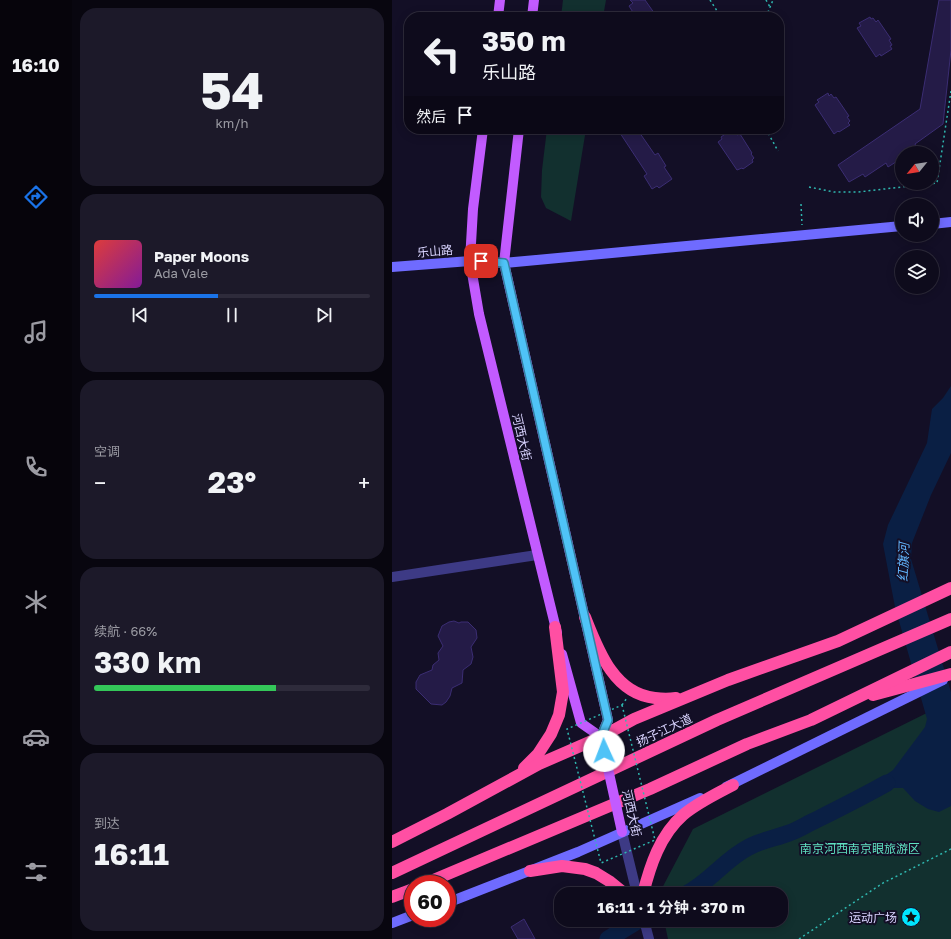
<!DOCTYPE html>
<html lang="zh">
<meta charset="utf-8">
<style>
:root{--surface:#0e0b1c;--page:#1c1929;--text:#f1f3f6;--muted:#9b9ba3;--line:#2e2b3b;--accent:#1a73e8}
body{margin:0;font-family:"Golos Text","Noto Sans SC",sans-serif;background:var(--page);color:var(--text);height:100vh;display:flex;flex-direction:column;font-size:15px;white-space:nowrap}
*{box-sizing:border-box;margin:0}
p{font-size:13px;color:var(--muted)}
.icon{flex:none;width:22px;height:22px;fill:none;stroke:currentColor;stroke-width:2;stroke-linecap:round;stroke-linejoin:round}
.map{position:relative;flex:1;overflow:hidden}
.drawer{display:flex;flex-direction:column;gap:8px;padding:8px;background:#08060f;width:320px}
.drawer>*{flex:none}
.guide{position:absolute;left:12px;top:12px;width:380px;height:122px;border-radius:16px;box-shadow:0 2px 10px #0003,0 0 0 1px var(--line);background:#0e0b1c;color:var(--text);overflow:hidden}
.needle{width:26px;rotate:240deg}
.fabs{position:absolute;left:503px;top:146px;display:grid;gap:8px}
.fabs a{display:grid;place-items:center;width:44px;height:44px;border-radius:50%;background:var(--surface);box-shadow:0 2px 10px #0003,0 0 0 1px var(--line);font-size:20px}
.speed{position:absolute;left:12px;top:875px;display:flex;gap:8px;font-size:20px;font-weight:700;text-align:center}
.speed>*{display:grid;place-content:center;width:52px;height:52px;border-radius:50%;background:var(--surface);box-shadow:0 2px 10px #0003,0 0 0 1px var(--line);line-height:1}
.speed .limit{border:6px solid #d22;background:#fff;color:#111}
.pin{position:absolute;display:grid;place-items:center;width:34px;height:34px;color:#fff;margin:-17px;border-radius:8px;box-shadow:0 2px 6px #0006}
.me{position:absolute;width:44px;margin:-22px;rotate:358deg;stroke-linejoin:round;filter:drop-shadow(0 0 3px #0008)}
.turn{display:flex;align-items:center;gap:14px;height:84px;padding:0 12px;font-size:18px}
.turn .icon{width:52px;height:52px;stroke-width:2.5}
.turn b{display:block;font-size:28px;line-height:34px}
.then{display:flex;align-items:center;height:38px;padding:0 12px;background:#0003;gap:8px;font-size:15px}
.big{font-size:30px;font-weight:700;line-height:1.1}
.drawer .widget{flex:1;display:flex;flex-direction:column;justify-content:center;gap:6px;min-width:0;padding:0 14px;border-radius:16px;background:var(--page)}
.drawer .dial{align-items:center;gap:0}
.dial b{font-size:52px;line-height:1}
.song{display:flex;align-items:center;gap:12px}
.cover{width:48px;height:48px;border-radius:6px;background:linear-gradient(135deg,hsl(0 70% 55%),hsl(290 70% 35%))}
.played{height:4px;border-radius:2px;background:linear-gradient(90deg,var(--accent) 45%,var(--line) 45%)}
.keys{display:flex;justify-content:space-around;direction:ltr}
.heat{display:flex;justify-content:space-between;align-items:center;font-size:22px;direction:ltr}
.charge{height:6px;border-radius:3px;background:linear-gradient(90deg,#34c759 66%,var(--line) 0)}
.trip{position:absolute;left:162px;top:887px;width:234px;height:40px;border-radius:16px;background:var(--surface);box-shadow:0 2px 10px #0003,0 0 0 1px var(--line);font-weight:700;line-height:40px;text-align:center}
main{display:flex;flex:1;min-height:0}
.tab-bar{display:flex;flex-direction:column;width:72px;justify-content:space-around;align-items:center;background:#06040b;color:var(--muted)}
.tab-bar .icon{width:28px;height:28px}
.tab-bar .selected{color:var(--accent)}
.tab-bar b{font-size:18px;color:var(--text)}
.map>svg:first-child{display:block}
.green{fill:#12302f}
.water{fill:#0a1f44}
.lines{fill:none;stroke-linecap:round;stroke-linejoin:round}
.river{stroke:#0a1f44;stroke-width:17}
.building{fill:#241b47;stroke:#3b2d73}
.path{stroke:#2fb8b0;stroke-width:1.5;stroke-dasharray:2 3;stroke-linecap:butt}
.street{stroke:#3d3a85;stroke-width:10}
.secondary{stroke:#6f6bff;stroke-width:10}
.primary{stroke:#c25bff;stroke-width:10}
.highway{stroke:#ff4fa3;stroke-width:12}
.path-bridge{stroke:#2fb8b0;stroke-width:1.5;stroke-dasharray:2 3;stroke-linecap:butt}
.primary-bridge{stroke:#c25bff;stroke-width:10}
.route-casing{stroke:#337fa1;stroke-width:10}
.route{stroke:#4fc3f7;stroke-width:7}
.labels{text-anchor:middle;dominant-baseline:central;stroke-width:4;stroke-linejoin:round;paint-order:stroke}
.street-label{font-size:12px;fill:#d9d4ff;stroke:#130f26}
.park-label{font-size:12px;fill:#5fe0c0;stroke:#130f26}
.poi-label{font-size:12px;fill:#d9d4ff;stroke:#130f26;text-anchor:end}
.water-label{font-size:13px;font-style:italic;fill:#62b6ff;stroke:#130f26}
</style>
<main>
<nav class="tab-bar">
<b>16:10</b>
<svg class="icon selected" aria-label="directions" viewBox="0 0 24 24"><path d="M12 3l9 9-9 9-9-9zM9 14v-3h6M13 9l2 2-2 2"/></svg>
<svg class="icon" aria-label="music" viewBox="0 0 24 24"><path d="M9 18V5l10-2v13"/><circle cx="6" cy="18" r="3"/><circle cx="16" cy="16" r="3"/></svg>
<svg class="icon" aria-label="phone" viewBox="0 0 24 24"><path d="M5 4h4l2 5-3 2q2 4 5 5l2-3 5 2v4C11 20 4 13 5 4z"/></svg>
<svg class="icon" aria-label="climate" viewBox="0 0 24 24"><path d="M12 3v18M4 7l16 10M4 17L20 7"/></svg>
<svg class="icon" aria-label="car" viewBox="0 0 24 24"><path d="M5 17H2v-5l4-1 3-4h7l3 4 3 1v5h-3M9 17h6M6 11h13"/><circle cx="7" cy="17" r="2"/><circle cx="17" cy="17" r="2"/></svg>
<svg class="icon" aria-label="filters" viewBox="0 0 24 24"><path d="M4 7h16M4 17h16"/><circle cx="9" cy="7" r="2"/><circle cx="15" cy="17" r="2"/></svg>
</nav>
<section class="drawer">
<div class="widget dial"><b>54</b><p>km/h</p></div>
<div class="widget">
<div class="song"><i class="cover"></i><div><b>Paper Moons</b><p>Ada Vale</p></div></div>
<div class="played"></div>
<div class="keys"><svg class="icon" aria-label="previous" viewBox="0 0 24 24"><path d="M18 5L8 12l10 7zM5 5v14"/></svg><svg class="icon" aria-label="pause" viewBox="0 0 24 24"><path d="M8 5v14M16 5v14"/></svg><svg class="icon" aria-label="next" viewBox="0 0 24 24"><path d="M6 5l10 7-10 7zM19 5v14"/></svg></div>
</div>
<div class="widget"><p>空调</p>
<div class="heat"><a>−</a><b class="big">23°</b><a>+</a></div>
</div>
<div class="widget"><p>续航 · 66%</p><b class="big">330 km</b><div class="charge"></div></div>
<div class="widget"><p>到达</p><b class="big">16:11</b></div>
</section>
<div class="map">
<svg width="559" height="939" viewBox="0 0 559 939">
<rect width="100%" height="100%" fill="#130f26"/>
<g class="green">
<path d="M171,0H214L211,17H169Z"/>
<path d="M155,129H194L179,221L154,208L149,197L150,170Z"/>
<path d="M559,701V939H276L272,920H389V894H267L301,829Z"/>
</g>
<path class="water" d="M559,386V453L539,495L520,543L519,559L559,692V806L547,812L536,809L523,801L511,788H497L476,798L474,789L501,770L533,727L535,719L503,607L491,544L496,525L535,443L540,409L551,398Z"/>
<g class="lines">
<g class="river">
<path d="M294,894C318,882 333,859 357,847C370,840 384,838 397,833C406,830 415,824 424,820C448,808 472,796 495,783"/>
<path d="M216,939L247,920"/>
</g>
</g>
<g class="building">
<path d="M238,0H253L265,17H244L237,6L241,3Z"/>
<path d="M547,0H559V50L551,124L523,144L525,149L518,153H510V158L496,167L494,163L473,177L471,174L457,182L446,165L528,109Z"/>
<path d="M478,17L479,19L481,18L484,22L486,20L499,39L497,40L500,45L498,46L500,49L489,56L488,54L484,57L465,28L469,26L467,23Z"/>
<path d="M436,93L437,96L439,94L442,98L444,97L457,116L455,117L458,121L456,123L458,125L447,132L446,131L442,134L423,105L427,102L425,100Z"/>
<path d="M233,129H245L263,155L266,153L274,166L272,167L280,179L267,188L265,186L260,189L252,176L255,174L228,133Z"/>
<path d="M339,130L341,133L343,131L345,135L348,134L360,153L359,154L362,158L360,160L361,162L351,169L350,168L345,170L326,142L330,139L329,137Z"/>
<path d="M62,621L67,623L69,622H76L84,630L85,638L79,647L81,657L79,664L71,670L70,683L60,688L58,696L54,702L50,705L39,704L24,689V682L28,675L40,670L41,665L47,660L46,653L51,646L46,636L50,626L57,622Z"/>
<path d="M132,919L143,939H126L119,927Z"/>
</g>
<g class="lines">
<g class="path">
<path d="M318,0L329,17"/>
<path d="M374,0L378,7"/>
<path d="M374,17L381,0"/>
<path d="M374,129L386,151"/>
<path d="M417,187L442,192H466L545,183L559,91"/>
<path d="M409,204L410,225"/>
<path d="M230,705L235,698"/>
<path d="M407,939L491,883L559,849"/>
</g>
<g class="street">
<path d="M0,577L145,555"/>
<path d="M230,832L245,894"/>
<path d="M252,920L257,939"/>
</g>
<g class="secondary">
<path d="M540,224L559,222"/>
<path d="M0,267L78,261L112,263L510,226"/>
<path d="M334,787L551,680"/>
<path d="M55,903L186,852L308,798"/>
<path d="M0,923L21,915"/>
</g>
<g class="primary">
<path d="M106,17L108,0"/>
<path d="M140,17L142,0"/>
<path d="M91,129L81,209L78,261L87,314L165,633"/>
<path d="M127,129L112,263L216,720L209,737L189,723L170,654"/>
</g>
<g class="highway">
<path d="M193,617C206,650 222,694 263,698C271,699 277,699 284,698"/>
<path d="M481,695L559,674"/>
<path d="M132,768L146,754L159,734L167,715L171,692L163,627"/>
<path d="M0,842L55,814L147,764L209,737L242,719L336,680L446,641L559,588"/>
<path d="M138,871L170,866L193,869L204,873L217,881L233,894"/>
<path d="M0,873L325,720L559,619"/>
<path d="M32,884L258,789L355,744L419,720L559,652"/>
<path d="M251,894C258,866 268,835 291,815C305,803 324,794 341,785"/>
<path d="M0,897L21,889"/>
</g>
<path class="path-bridge" d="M230,705L263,840L209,863L175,729Z"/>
<path class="primary-bridge" d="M209,737L230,832"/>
</g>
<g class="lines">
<g class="route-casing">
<path id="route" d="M89,261L112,263L216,720L209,737L212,751"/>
</g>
<use href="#route" class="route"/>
</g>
<defs>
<g id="sight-disc" transform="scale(1)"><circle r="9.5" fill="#00e5ff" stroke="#130f26"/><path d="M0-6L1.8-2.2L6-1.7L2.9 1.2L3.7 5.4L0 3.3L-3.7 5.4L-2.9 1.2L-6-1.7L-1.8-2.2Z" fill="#111"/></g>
</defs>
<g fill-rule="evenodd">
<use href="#sight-disc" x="519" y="917"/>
</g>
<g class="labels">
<g class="street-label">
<text transform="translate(43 251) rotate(-5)">乐山路</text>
<text transform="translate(130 437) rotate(77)">河西大街</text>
<text transform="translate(272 730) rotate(-25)">扬子江大道</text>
<text transform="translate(240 813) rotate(77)">河西大街</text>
</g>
<g class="park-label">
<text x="468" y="848">南京河西南京眼旅游区</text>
</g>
<g class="poi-label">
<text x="505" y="917">运动广场</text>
</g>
<g class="water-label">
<text transform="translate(511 562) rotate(-88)">红旗河</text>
</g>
</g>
</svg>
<div class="fabs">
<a><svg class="needle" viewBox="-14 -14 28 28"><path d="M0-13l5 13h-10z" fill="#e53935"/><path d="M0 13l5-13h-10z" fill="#9b9ba3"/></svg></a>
<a><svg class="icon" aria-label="sound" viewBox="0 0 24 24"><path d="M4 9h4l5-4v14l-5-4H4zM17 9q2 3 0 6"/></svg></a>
<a><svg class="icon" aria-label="layers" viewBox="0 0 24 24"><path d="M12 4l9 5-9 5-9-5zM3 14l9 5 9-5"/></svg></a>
</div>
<div class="speed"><div class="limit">60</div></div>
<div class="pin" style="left:89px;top:261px;background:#d93025"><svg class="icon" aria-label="arrive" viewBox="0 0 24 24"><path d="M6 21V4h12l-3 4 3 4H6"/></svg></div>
<svg class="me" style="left:212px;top:751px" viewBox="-20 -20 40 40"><circle r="19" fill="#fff"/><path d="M0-13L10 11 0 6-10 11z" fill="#4fc3f7"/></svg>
<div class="trip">16:11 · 1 分钟 · 370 m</div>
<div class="guide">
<div class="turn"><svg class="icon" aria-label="left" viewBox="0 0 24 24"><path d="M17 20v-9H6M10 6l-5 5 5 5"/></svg><div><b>350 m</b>乐山路</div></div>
<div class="then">然后<svg class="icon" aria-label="arrive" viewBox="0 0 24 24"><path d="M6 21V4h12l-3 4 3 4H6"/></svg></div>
</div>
</div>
</main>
